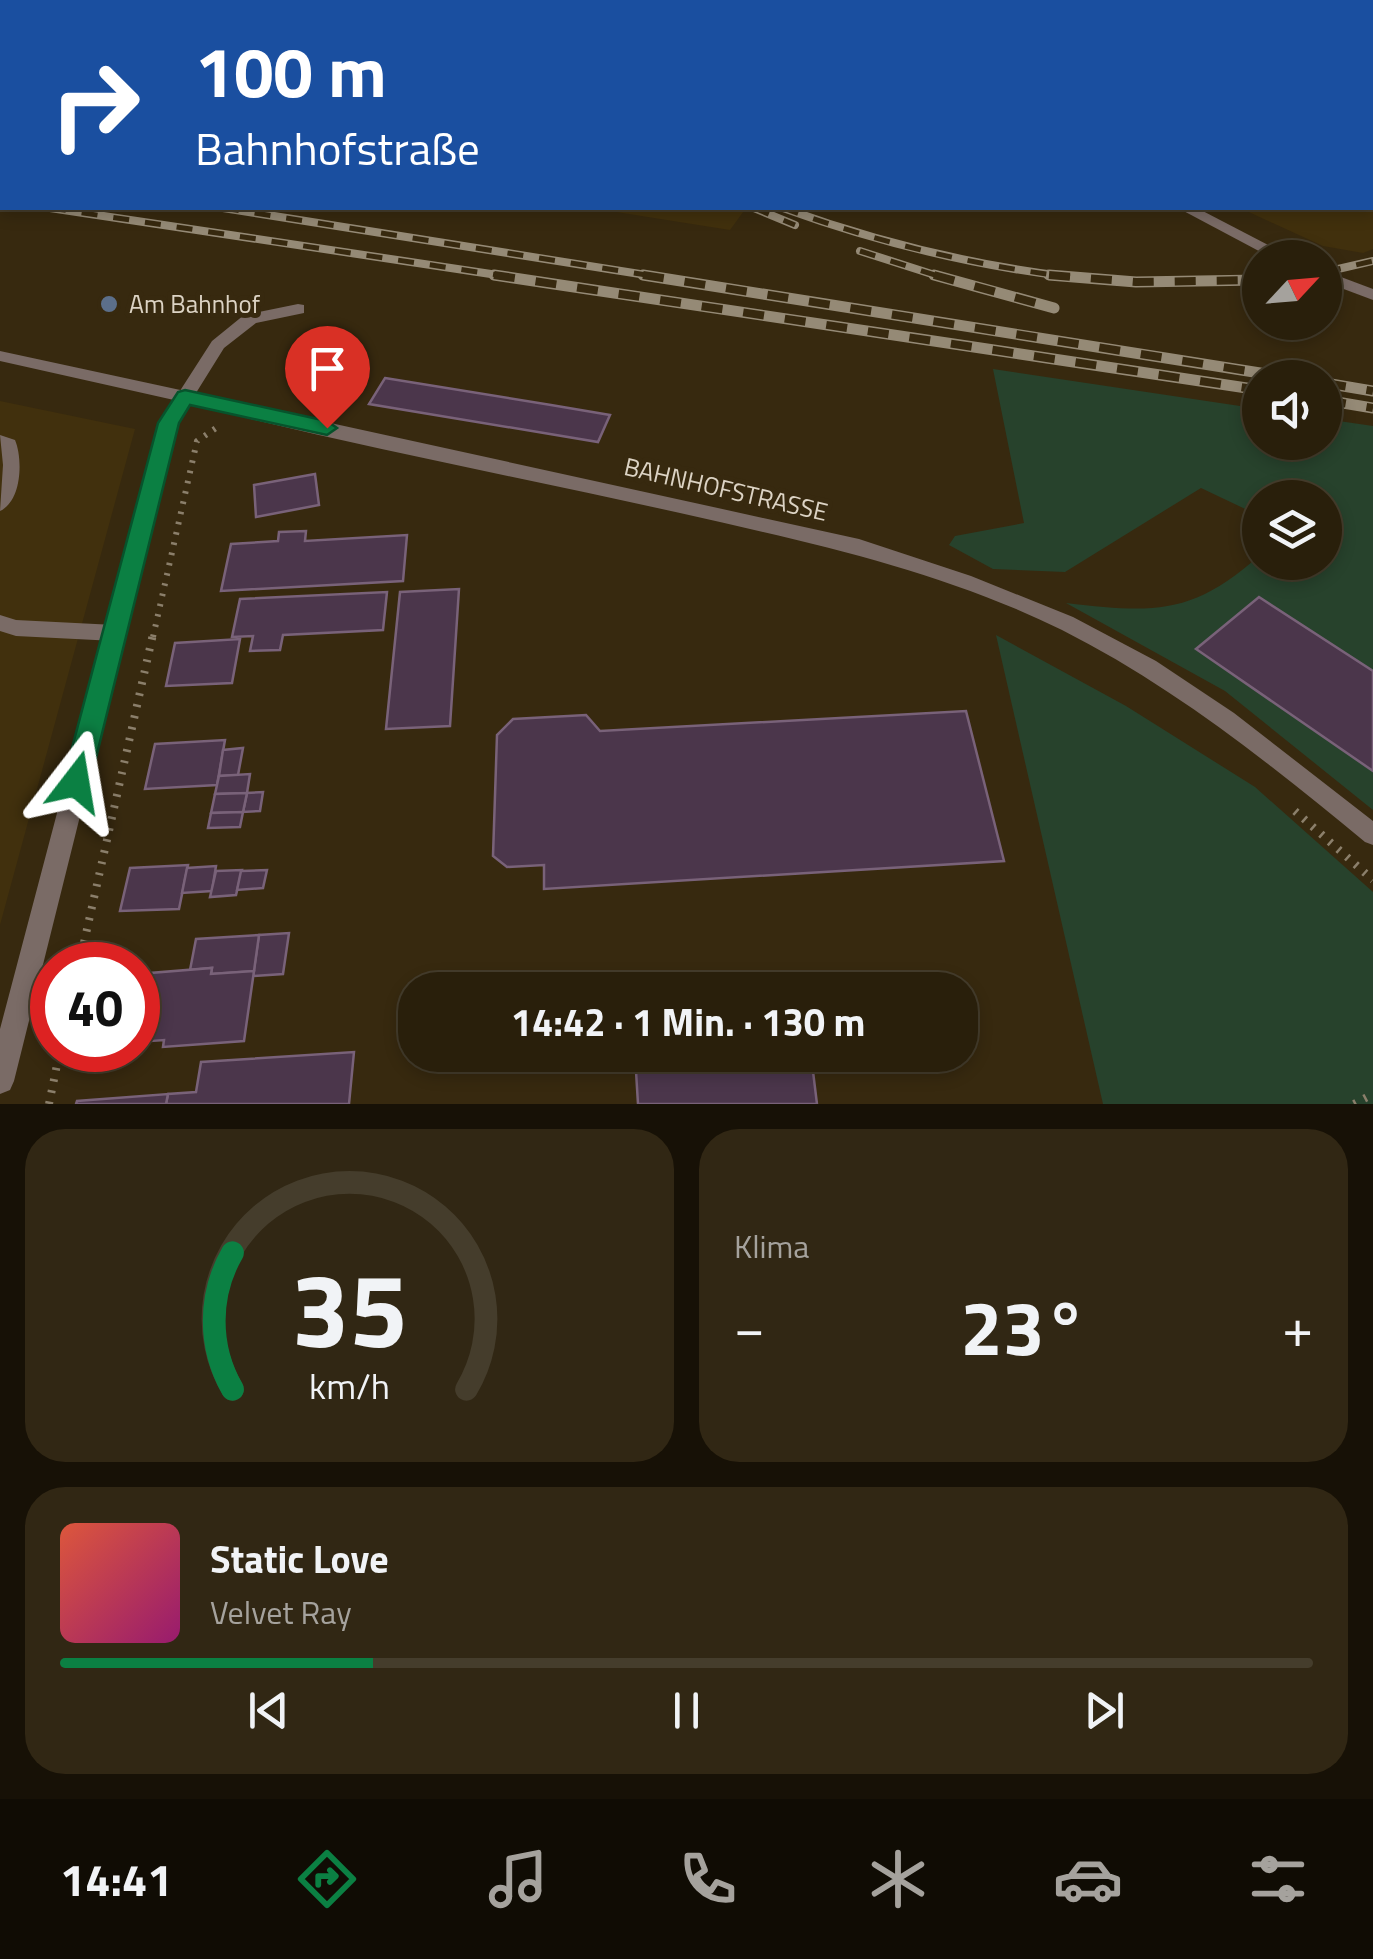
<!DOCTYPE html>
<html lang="de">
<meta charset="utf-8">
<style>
:root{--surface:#291f0b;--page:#312714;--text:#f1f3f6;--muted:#a5a29d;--line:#453d2c;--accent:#0b8043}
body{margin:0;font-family:"Titillium Web",sans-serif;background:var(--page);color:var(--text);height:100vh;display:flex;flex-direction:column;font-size:38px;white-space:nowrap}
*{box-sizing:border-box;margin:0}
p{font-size:32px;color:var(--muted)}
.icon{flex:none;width:55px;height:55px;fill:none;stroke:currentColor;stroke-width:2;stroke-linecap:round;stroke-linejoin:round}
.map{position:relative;height:1104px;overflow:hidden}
.side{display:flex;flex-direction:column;gap:25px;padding:25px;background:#171106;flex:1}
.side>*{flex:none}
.hud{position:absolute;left:0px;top:0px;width:1375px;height:210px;box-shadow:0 5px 15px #0003,0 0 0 2px var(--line);background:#1a4fa0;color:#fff;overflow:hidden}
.needle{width:65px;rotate:64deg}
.controls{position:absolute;left:1242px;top:240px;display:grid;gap:20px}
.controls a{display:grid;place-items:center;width:100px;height:100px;border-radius:50%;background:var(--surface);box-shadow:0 5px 15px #0003,0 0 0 2px var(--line);font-size:50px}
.speed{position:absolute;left:30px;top:942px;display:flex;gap:20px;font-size:50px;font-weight:700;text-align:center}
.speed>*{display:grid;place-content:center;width:130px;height:130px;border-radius:50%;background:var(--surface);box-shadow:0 5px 15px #0003,0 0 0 2px var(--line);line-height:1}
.speed .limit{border:15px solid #d22;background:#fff;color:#111}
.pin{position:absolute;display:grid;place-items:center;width:85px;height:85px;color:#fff;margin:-102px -42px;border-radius:50% 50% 50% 0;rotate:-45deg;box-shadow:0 0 10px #0007}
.pin .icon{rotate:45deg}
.me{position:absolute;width:110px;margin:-55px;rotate:14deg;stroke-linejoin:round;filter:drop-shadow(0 0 8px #0008)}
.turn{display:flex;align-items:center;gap:35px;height:210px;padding:0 30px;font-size:45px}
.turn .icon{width:130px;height:130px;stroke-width:2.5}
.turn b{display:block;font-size:70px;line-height:85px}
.big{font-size:75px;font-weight:700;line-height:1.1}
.side .card{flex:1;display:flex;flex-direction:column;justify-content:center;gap:15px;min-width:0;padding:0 35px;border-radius:40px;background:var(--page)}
.side .dial{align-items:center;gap:0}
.dial svg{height:260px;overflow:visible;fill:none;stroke:var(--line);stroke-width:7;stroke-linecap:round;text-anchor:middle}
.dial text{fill:var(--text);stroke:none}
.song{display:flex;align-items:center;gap:30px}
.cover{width:120px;height:120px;border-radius:15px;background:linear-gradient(135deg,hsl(10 70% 55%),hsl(320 70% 35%))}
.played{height:10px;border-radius:5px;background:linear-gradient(90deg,var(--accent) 25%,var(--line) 25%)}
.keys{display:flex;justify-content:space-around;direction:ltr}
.heat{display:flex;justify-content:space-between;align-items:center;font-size:55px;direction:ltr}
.side .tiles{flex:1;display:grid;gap:25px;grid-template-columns:1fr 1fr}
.card:last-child{grid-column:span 2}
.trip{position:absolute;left:398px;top:972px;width:580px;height:100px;border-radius:40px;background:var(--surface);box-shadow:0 5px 15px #0003,0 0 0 2px var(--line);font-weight:700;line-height:100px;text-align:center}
.tab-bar{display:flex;height:160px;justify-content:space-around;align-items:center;background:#100c04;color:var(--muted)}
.tab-bar .icon{width:70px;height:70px}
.tab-bar .selected{color:var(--accent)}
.tab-bar b{font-size:45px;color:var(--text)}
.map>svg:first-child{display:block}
.built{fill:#41300d}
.green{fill:#27422c}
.building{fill:#4b364b;stroke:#796279;stroke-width:2.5}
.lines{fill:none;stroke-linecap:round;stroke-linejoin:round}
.path-far2{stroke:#8b7f6b;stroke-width:5;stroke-dasharray:1 5;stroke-linecap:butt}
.path-far1{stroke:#8b7f6b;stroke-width:6;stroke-dasharray:2.5 8;stroke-linecap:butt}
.path{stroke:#8b7f6b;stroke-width:8;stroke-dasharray:2.5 9;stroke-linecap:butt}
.service{fill:#7a6b66;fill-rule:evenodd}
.minor{fill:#7a6b66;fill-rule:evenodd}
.tertiary{fill:#7a6b66;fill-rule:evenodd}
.rail-far1-casing{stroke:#958a76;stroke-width:8}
.rail-casing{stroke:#958a76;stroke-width:11}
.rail-far1{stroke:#37290f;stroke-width:5;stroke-dasharray:16;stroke-linecap:butt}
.rail{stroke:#37290f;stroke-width:8;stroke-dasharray:21;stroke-linecap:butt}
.route{fill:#0b8043;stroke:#07532c;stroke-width:2.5}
.service-dot{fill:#5c6f8a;stroke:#37290f;stroke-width:4}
.labels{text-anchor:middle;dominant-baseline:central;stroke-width:10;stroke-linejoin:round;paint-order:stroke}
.poi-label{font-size:25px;fill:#dcd3c4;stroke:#37290f;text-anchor:start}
.street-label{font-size:25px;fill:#dcd3c4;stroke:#37290f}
</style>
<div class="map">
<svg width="1373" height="1104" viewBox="0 0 1373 1104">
<rect width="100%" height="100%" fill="#37290f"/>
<g class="built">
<path d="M560,0H1373V249L1363,253L1323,246L1240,208H1372V2Z"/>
<path d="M591,208H746L730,230Z"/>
<path d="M0,401L135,429L0,925Z"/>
</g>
<g class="green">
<path d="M993,369L1260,409V442H1325V419L1373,426V810L1225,691L1066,603C1153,613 1192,616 1260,555V562H1325V498H1260V516L1201,488L1065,572L993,569L949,545L955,536L1024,523Z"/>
<path d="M996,635L1126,706L1255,787L1373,892V1104H1103Z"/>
</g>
<g class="building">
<path d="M385,378L551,405L610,415L598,442L369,404Z"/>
<path d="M315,474L319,505L256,517L254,485Z"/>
<path d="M306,531L305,541L407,535L403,581L221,591L231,544L278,541L279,532Z"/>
<path d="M459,589L450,726L386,729L400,592Z"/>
<path d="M387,592L383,630L283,635L280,650L250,651L253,636L232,637L240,599Z"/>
<path d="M1259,597L1373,671V771L1196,649Z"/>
<path d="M240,639L232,683L166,686L175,643Z"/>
<path d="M966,711L1004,861L544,889V865L507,867L493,856L497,735L513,719L586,715L600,731Z"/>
<path d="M225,740L217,785L145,789L155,744Z"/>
<path d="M243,748L238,775L219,776L223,750Z"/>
<path d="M250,774L247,793L215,794L219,776Z"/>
<path d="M263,792L260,811L243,812L247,793Z"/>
<path d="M247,793L243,812L211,813L215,794Z"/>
<path d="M243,812L240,827L208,828L211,813Z"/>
<path d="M188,865L179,909L120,911L130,868Z"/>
<path d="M216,866L212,891L182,893L187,868Z"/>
<path d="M242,870L236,895L210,897L216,871Z"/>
<path d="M267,870L263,888L237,890L241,871Z"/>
<path d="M289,933L283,974L253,976L259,935Z"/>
<path d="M259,935L254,971L211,974L212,968L190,970L196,939Z"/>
<path d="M212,968L211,974L254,971L244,1041L163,1047L164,1040L138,1042V974Z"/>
<path d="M354,1052L349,1104H166L168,1094L196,1092L201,1062Z"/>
<path d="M635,1055H811L817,1104H638Z"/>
<path d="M168,1094L166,1104H76L77,1101Z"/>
</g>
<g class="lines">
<path class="path-far2" d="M256,0L267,2"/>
<path class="path-far1" d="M153,637L197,441L219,426"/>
<g class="path">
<path d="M1295,811L1373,880"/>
<path d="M79,965L153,634"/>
<path d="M49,1104L60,1050"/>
<path d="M1354,1104L1373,1094"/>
</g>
<g class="service">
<path d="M484,0H510L511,2H485Z"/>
<rect x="543" y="0" width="12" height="2"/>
<path d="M859,0H871L872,2H860Z"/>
<path d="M1178,208H1197L1293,258H1272Z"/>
<path d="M1325,271L1373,289V300L1325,282Z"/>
<path d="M298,304L304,305V313L256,323L224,348L191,401H179L176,397L212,341L244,315Z"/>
<path d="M0,435L15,440C23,459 22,501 0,511L3,465Z"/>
<path d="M0,615L16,620L115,625L122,627L126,633L122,639L115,641L16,636L0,631Z"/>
</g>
<path class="minor" d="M185,391L859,539L971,576L1073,617L1156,661L1234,713L1373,821V845L1365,842C1269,763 1173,686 1062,630C940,570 812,543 680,513C513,476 344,444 179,401L176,397Z"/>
<path class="tertiary" d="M0,351L185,391L194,397L178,423L14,1081L10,1090L0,1094V1029L160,423L174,400L0,361Z"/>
<g class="rail-far1-casing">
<g id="rail-far1">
<path d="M187,0L208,2"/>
<path d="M363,0L367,2"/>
<path d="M50,208L511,277"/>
<path d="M223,208L659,277"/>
<path d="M754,208L795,225"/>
<path d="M783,208C877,242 970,265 1070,277"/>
<path d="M860,251L941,277"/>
<path d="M1325,272L1373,261"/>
</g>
</g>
<g class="rail-casing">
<g id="rail">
<path d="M494,275L1260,390"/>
<path d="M643,275L1292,378"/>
<path d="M934,275L1054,308"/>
<path d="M1049,275L1136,282L1260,280"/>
<path d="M1325,383L1373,391"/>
<path d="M1325,400L1373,408"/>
</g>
</g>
<use href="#rail-far1" class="rail-far1"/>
<use href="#rail" class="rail"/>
</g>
<path class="route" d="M185,390L327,421L337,428L327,435L190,405L179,423L90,782L86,790L76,793L67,790L63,782L158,423L178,392Z"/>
<circle class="service-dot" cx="109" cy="304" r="10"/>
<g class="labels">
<g class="poi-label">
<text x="129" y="304">Am Bahnhof</text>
</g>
<g class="street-label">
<text transform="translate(726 489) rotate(13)">BAHNHOFSTRASSE</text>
</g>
</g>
</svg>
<div class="controls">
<a><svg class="needle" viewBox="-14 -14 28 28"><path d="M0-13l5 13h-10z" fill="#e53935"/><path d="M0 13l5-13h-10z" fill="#a5a29d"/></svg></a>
<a><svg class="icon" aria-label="sound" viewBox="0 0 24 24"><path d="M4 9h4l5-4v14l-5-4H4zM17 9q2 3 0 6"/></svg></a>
<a><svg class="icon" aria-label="layers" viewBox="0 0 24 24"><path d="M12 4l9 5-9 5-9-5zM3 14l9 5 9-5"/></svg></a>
</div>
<div class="speed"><div class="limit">40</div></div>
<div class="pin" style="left:327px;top:428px;background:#d93025"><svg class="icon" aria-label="arrive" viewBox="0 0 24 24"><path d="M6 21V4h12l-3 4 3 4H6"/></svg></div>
<svg class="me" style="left:76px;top:782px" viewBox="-20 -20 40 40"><path d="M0-17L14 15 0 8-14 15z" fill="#0b8043" stroke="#fff" stroke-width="4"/></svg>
<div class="trip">14:42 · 1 Min. · 130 m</div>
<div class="hud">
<div class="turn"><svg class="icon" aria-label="right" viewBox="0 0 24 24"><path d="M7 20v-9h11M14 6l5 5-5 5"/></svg><div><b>100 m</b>Bahnhofstraße</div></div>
</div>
</div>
<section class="side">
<div class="tiles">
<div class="card dial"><svg viewBox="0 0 100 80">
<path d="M14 69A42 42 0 1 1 86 69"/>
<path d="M14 69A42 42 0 0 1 14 27" stroke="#0b8043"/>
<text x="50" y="56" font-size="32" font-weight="700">35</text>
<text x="50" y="72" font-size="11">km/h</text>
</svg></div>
<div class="card"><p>Klima</p>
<div class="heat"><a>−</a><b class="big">23°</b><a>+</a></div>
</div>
<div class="card">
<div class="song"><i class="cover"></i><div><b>Static Love</b><p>Velvet Ray</p></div></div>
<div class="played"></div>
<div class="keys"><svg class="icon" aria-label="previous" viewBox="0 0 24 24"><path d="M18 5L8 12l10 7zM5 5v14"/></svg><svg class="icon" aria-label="pause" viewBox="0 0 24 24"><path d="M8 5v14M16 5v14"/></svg><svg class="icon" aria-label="next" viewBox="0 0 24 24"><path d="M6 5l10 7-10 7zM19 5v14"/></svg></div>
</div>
</div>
</section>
<nav class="tab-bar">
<b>14:41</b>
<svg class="icon selected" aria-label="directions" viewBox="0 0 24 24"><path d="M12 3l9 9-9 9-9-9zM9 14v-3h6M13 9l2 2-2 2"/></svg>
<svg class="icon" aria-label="music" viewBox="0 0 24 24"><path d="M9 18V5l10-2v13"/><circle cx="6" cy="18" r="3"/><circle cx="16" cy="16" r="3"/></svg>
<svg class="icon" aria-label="phone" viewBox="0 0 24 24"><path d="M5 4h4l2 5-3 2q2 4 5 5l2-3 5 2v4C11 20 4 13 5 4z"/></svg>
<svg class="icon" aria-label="climate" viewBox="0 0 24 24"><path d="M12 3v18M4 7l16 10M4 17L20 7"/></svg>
<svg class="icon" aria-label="car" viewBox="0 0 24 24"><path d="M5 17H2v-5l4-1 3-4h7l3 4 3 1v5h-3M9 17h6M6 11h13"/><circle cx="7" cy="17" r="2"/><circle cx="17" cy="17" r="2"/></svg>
<svg class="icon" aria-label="filters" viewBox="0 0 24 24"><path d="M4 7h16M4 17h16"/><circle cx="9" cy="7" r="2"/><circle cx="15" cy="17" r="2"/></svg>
</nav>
